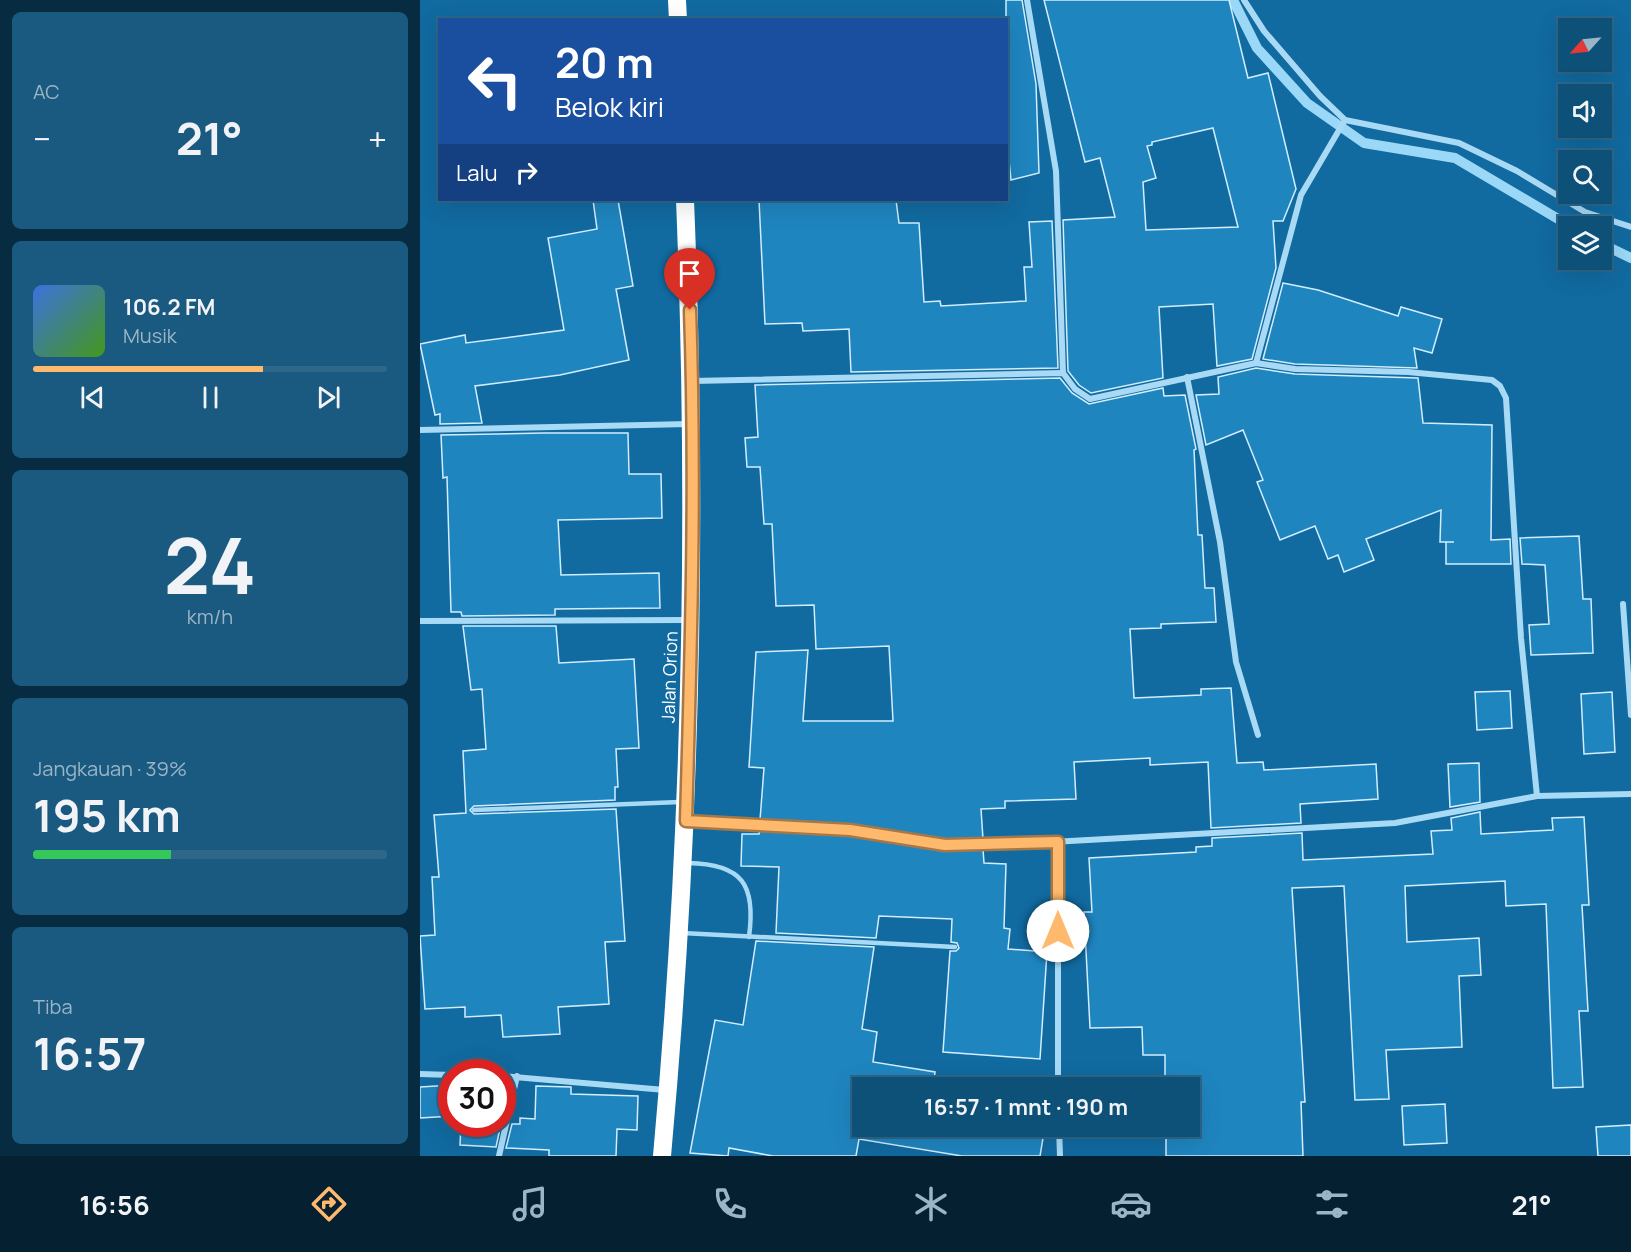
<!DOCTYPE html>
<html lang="id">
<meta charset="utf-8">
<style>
:root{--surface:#0d5078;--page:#1b5a80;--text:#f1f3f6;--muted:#9ab5c6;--line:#2d678a;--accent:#ffb96d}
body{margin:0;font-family:Manrope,sans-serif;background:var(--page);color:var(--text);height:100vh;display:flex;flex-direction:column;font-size:22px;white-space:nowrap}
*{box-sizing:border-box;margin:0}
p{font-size:20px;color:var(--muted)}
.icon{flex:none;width:33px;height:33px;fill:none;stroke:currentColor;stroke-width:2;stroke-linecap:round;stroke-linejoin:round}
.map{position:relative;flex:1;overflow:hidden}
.drawer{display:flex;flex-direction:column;gap:12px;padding:12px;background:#072c42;width:420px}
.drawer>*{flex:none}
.banner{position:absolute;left:18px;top:18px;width:570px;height:183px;border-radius:0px;box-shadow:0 6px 24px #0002,0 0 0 2px var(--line);background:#1a4fa0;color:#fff;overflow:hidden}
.needle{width:39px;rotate:243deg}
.tools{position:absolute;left:1138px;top:18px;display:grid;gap:12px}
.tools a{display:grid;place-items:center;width:54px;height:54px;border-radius:0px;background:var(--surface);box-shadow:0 6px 24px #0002,0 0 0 2px var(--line);font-size:30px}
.speed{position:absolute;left:18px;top:1059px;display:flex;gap:12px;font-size:30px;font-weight:700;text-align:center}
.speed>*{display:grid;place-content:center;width:78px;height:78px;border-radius:50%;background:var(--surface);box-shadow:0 6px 24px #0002,0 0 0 2px var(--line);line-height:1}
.speed .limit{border:9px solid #d22;background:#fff;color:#111}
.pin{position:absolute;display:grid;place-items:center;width:51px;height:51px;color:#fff;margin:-62px -26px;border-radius:50% 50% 50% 0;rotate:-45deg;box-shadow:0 0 6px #0007}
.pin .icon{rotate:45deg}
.me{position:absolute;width:66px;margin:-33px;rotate:0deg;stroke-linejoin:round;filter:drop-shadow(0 0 4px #0008)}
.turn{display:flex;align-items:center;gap:21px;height:126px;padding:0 18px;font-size:27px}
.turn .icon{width:78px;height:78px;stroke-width:2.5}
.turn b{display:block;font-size:42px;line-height:51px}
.then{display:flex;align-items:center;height:57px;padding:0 18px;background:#0003;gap:12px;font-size:22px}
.big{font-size:45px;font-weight:700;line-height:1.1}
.drawer .tile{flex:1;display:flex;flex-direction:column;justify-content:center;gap:9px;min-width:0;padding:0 21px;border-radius:9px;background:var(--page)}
.drawer .dial{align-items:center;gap:0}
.dial b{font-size:78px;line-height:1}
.song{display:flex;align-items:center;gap:18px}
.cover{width:72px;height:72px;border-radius:9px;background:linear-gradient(135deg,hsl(220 70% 55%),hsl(100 70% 35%))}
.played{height:6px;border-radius:3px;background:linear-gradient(90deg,var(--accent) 65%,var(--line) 65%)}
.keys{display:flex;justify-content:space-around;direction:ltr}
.heat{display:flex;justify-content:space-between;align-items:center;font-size:33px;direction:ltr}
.charge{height:9px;border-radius:4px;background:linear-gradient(90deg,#34c759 39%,var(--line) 0)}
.trip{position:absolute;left:432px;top:1077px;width:348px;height:60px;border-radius:0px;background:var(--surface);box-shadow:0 6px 24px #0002,0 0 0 2px var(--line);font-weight:700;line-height:60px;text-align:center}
.tabs{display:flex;height:96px;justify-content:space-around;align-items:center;background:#052030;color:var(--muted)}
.tabs .icon{width:42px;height:42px}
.tabs .active{color:var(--accent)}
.tabs b{font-size:27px;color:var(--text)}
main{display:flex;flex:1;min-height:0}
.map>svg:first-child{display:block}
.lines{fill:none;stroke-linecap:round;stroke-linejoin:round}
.stream{stroke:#9bd8f8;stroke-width:10}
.building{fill:#1f85bf;stroke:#d2eefe;stroke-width:1.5;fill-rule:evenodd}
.lane{stroke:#a9daf5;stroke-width:4.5}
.street{stroke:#a9daf5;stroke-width:6}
.highway{stroke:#fff;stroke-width:18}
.route-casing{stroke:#a67847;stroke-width:15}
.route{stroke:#ffb96d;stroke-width:10}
.labels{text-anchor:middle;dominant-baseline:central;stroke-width:6;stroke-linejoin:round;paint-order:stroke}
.street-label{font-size:18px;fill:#fff;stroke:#116aa0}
</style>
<main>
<section class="drawer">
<div class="tile"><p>AC</p>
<div class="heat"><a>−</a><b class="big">21°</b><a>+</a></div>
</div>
<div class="tile">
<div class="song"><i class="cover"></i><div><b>106.2 FM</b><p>Musik</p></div></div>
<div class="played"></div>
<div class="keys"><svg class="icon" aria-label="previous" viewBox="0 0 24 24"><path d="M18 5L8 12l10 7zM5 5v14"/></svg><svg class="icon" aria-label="pause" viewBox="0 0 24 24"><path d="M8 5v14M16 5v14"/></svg><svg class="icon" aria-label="next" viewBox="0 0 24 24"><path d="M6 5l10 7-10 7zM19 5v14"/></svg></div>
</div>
<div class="tile dial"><b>24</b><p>km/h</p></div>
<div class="tile"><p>Jangkauan · 39%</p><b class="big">195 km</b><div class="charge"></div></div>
<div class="tile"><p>Tiba</p><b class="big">16:57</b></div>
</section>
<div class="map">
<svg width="1211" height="1156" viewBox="0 0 1211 1156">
<rect width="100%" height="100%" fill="#116aa0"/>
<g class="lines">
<g class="stream">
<path d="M813,0L837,48L887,103L944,143L1035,158L1150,226"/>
<path d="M1182,244L1211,258"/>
</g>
</g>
<g class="building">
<path d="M586,0H602L616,84L619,173L591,180L586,131Z"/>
<path d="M624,0H809L828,78L848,73L876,189L863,221H853L856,268L832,359L797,366L793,304L739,307L743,378L671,393L659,385L648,371L643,220L695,217L680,158L665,162ZM793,128L818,227L726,230L723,182L736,178L727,146L732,145V142Z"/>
<path d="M173,200H198L213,286L196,289L209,360L140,375L55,386L62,423L20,424V414L15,415L0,344L45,335L46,343L144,330L128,238L177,229Z"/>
<path d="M339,200H476L479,223H499L504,302L520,301L521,306L606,301L604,267H612L609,222L632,221L638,368L431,372L429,329L383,331L382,323L345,324Z"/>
<path d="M863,283L898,290L978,316L981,307L1022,319L1012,353L994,348L997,368L875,364L843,359Z"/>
<path d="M836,368L875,374L998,378L1003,423L1072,425L1071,540L1090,539L1091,564H1026V542H1034H1020L1021,510L946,539L954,560L924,572L918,555L908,559L895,526L860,540L837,482L843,480L823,430L786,445L776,395L799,394L798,377Z"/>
<path d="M640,378L652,393L669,404L743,388L744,396L765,395L776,449L774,450L778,535H782L785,588H794L796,622L741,624V628L710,629L714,698L781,695V689L811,688L817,763L843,762L844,770L956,764L958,799L880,804L881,823L791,828L788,762L730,765V758L654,762L656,799L585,801V808L561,809L563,839L525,840L430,825L340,820L344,768L329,767L336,652L388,650L383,721H473L469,646L396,649L394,605L356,606L352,524H344L340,467H327L325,438L338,437L335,385Z"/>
<path d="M123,433H208L209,474H241L242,518L138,520L141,575L239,573L240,608L135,609V615L42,616L41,612H31L27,477L23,478L21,435Z"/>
<path d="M1159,536L1163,599H1171L1173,653L1111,655L1109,625L1129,624L1125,565L1102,564L1100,538Z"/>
<path d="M43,626H136L139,663L214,659L219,748L196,749L198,787H195V800L54,806L50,810L54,814L196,809L205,941L185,942L189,1004L138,1007L140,1034L83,1037L81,1015L45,1017V1007L5,1009L0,936L15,935L12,877H19L14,815L46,813L43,751L66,749L62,689L51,690Z"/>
<path d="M1090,691L1092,728L1057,730L1055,692Z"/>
<path d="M1192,692L1195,752L1164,754L1161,694Z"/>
<path d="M1059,763L1060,802L1030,807L1028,764Z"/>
<path d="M1060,812L1061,834L1133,830L1132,818L1164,817L1169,905H1162L1168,1011H1159L1163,1087L1133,1088L1126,904L1086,906L1085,881L985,886L987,942L1059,938L1061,975L1039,976L1042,1047L966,1050L969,1099L935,1100L924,886L872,888L885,1102H881L883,1156H746V1126H770V1088H745V1055H723L722,1027L670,1028L664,912H672L669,858L776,852V847L792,846V838L882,833L883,860L1013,854L1011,831L1032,830L1031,818Z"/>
<path d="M340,830L429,835L524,850L563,849L564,863L586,864L584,928L590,929L588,949L627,952L620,1059L523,1052L530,951H536L539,948L537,943L531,942L532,919L459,916L456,938L356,933L359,867L321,866L322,834H339Z"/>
<path d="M336,941L454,947L442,1029L457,1032L453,1062L515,1072L513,1088H442V1126H625L620,1156H542L439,1139L436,1156H353L309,1148L308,1156L270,1153L295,1020L323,1025Z"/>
<path d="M32,1085V1116L0,1118V1087Z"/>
<path d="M116,1086L151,1087V1094L218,1096L217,1130L197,1129L196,1156H129V1150L86,1148L92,1124H100V1118L115,1119Z"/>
<path d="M1025,1104L1027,1143L984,1145L982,1106Z"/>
<path d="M41,1124H81L76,1147L40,1145Z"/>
<path d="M1211,1125V1156H1178L1176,1127Z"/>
</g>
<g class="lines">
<g class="lane">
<path d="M54,810L260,802"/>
<path d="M268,863C323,864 336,885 329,937"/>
<path d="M262,933L535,947"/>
</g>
<g class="street">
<path d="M607,0L636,171L643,373"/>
<path d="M824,0L844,31L900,96L925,120L1039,143L1097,171L1165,212L1211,227"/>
<path d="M836,363L881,195L925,120"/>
<path d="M767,377L800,542L816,662L838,735"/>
<path d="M272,381L643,373L655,389L670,399L836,363L875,369L988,372L1072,380L1080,386L1086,398L1101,638L1117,796"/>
<path d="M0,430L269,424"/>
<path d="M1203,604L1211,715"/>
<path d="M0,621L268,620"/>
<path d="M266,821L430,830L525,845L614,843L975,823L1117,796L1211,794"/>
<path d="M638,842V1088"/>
<path d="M0,1074L32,1075"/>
<path d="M82,1076L245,1090"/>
<path d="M639,1126L640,1156"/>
<path d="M79,1156L97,1076"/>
</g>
<g class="highway">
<path d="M257,0L258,20"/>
<path d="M242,1156C271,838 278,519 265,200"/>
</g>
</g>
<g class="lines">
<g class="route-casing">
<path id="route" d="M270,310C276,480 271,651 266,821L430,830L525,845L638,842V931"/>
</g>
<use href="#route" class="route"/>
</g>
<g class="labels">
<g class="street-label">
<text transform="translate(249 677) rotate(-88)">Jalan Orion</text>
</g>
</g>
</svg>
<div class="tools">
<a><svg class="needle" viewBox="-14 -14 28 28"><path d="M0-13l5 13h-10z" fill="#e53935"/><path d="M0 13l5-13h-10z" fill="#9ab5c6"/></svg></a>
<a><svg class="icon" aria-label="sound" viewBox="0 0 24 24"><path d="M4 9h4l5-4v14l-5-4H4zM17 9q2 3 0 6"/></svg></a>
<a><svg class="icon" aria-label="search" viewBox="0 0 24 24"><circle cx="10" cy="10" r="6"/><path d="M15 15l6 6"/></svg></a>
<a><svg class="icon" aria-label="layers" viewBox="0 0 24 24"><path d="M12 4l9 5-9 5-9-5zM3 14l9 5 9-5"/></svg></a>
</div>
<div class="speed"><div class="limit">30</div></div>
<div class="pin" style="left:270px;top:310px;background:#d93025"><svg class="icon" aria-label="arrive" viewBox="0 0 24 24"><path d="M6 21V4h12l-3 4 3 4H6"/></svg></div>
<svg class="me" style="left:638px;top:931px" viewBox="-20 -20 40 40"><circle r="19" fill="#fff"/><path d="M0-13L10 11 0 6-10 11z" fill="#ffb96d"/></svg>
<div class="trip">16:57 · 1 mnt · 190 m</div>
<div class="banner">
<div class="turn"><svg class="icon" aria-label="left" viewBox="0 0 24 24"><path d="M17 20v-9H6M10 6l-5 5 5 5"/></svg><div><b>20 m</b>Belok kiri</div></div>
<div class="then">Lalu<svg class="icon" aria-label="right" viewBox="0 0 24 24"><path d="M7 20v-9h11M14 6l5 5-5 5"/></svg></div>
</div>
</div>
</main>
<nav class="tabs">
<b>16:56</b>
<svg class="icon active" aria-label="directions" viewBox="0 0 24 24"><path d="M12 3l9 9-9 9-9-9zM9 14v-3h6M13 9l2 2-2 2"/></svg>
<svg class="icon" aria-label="music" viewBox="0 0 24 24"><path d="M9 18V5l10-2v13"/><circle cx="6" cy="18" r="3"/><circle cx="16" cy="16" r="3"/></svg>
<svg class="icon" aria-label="phone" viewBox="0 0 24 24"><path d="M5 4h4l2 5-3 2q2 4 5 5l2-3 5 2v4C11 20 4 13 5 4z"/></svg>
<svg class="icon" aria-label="climate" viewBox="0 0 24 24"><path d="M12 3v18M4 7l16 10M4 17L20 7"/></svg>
<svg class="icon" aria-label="car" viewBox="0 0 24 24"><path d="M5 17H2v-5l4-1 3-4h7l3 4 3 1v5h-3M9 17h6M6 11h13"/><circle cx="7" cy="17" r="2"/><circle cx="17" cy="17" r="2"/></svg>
<svg class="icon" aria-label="filters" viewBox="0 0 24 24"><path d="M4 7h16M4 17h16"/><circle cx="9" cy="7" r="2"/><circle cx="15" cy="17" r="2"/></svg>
<b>21°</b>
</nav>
